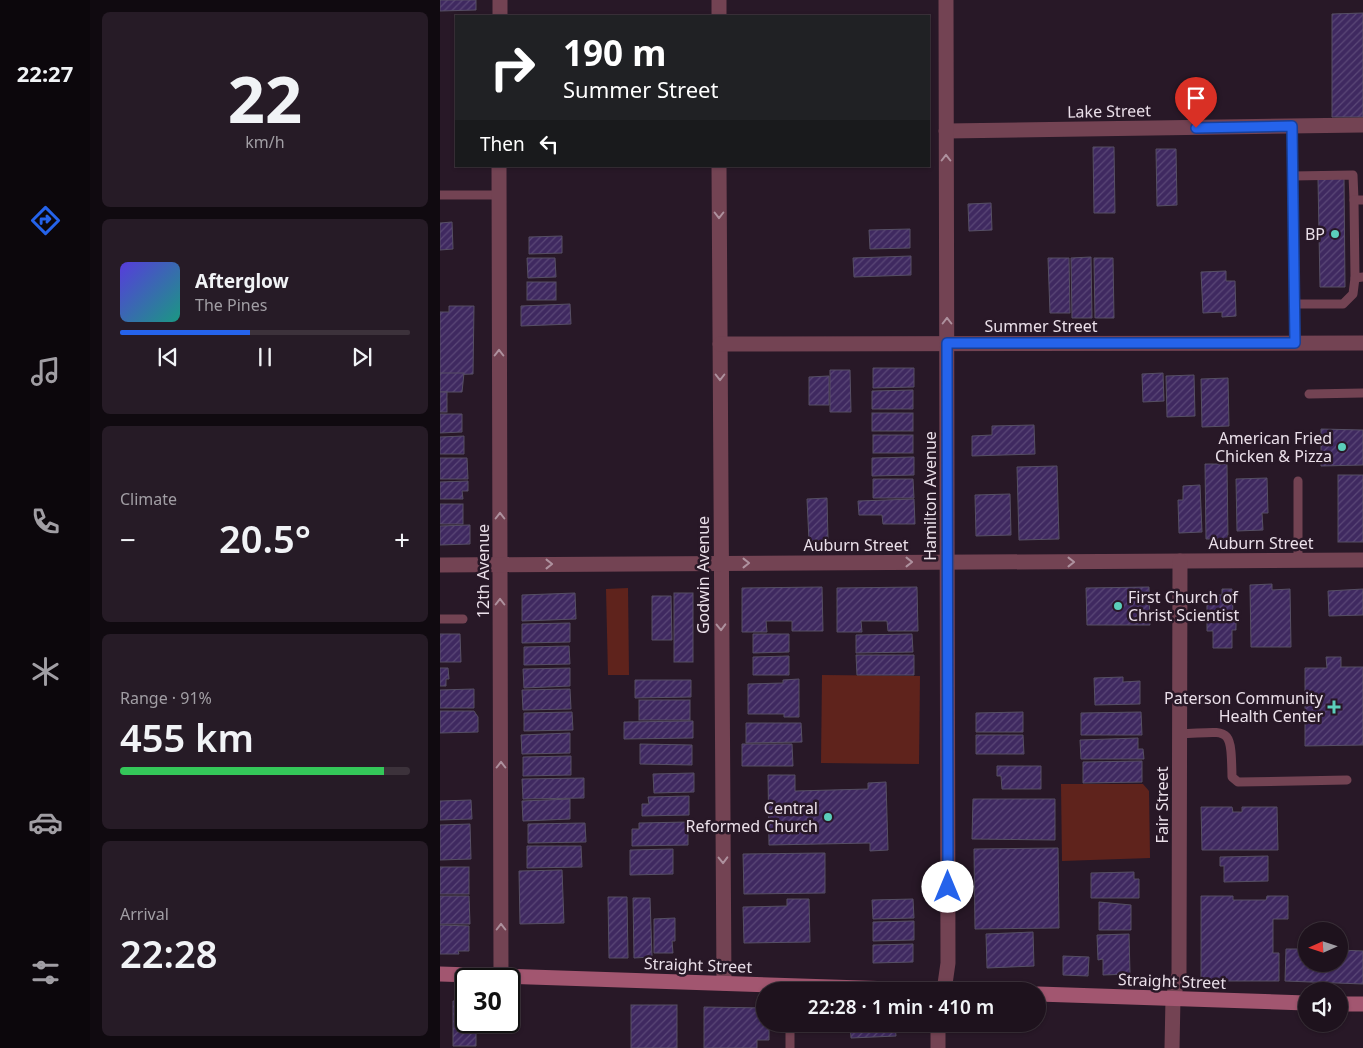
<!DOCTYPE html>
<meta charset="utf-8">
<style>
:root{--surface:#1e121d;--page:#261b26;--text:#f1f3f6;--muted:#a19ea4;--line:#3c323b;--accent:#2563eb}
body{margin:0;font-family:"Noto Sans",sans-serif;background:var(--page);color:var(--text);height:100vh;display:flex;flex-direction:column;font-size:19px;white-space:nowrap}
*{box-sizing:border-box;margin:0}
p{font-size:16px;color:var(--muted)}
.icon{flex:none;width:28px;height:28px;fill:none;stroke:currentColor;stroke-width:2;stroke-linecap:round;stroke-linejoin:round}
.map{position:relative;flex:1;overflow:hidden}
.drawer{display:flex;flex-direction:column;gap:12px;padding:12px;background:#100a10;width:350px}
.drawer>*{flex:none}
.banner{position:absolute;left:15px;top:15px;width:475px;height:152px;border-radius:0px;box-shadow:0 1px 4px #0004,0 0 0 1px var(--line);background:#202124;color:#fff;overflow:hidden}
.needle{width:32px;rotate:267deg}
.buttons{position:absolute;left:858px;top:922px;display:grid;gap:10px}
.buttons a{display:grid;place-items:center;width:50px;height:50px;border-radius:50%;background:var(--surface);box-shadow:0 1px 4px #0004,0 0 0 1px var(--line);font-size:25px}
.speed{position:absolute;left:15px;top:968px;display:flex;gap:10px;font-size:25px;font-weight:700;text-align:center}
.speed>*{display:grid;place-content:center;width:65px;height:65px;border-radius:50%;background:var(--surface);box-shadow:0 1px 4px #0004,0 0 0 1px var(--line);line-height:1}
.speed .limit{border:2px solid #111;border-radius:8px;background:#fff;color:#111}
.pin{position:absolute;display:grid;place-items:center;width:42px;height:42px;color:#fff;margin:-51px -21px;border-radius:50% 50% 50% 0;rotate:-45deg;box-shadow:0 0 5px #0007}
.pin .icon{rotate:45deg}
.me{position:absolute;width:55px;margin:-28px;rotate:0deg;stroke-linejoin:round;filter:drop-shadow(0 0 4px #0008)}
.turn{display:flex;align-items:center;gap:18px;height:105px;padding:0 25px;font-size:22px}
.turn .icon{width:65px;height:65px;stroke-width:2.5}
.turn b{display:block;font-size:35px;line-height:42px}
.then{display:flex;align-items:center;height:48px;padding:0 25px;background:#0003;gap:10px;font-size:19px}
.big{font-size:38px;font-weight:600;line-height:1.1}
.drawer .widget{flex:1;display:flex;flex-direction:column;justify-content:center;gap:8px;min-width:0;padding:0 18px;border-radius:8px;background:var(--page)}
.drawer .dial{align-items:center;gap:0}
.dial b{font-size:65px;line-height:1}
.song{display:flex;align-items:center;gap:15px}
.cover{width:60px;height:60px;border-radius:8px;background:linear-gradient(135deg,hsl(250 70% 55%),hsl(170 70% 35%))}
.played{height:5px;border-radius:2px;background:linear-gradient(90deg,var(--accent) 45%,var(--line) 45%)}
.keys{display:flex;justify-content:space-around;direction:ltr}
.heat{display:flex;justify-content:space-between;align-items:center;font-size:28px;direction:ltr}
.charge{height:8px;border-radius:4px;background:linear-gradient(90deg,#34c759 91%,var(--line) 0)}
.trip{position:absolute;left:316px;top:982px;width:290px;height:50px;border-radius:25px;background:var(--surface);box-shadow:0 1px 4px #0004,0 0 0 1px var(--line);font-weight:600;line-height:50px;text-align:center}
main{display:flex;flex:1;min-height:0}
.menu{display:flex;flex-direction:column;width:90px;justify-content:space-around;align-items:center;background:#0c070c;color:var(--muted)}
.menu .icon{width:35px;height:35px}
.menu .active{color:var(--accent)}
.menu b{font-size:22px;color:var(--text)}
.map>svg:first-child{display:block}
.grass{fill:#5f231c}
.building{fill:url(#building-hatch);stroke:#564f64}
.lines{fill:none;stroke-linecap:round;stroke-linejoin:round}
.lane{stroke:#734353;stroke-width:9}
.street{stroke:#734353;stroke-width:15}
.secondary{stroke:#a25670;stroke-width:15}
.oneway{stroke:#ae919e}
.route-casing{stroke:#184099;stroke-width:12}
.route{stroke:#2563eb;stroke-width:9}
.poi-dot{fill:#5bcebb;stroke:#281827;stroke-width:2}
.labels{text-anchor:middle;dominant-baseline:central;stroke-width:5;stroke-linejoin:round;paint-order:stroke}
.street-label{font-size:16px;fill:#eadfe9;stroke:#281827}
.poi-label{font-size:16px;fill:#eadfe9;stroke:#281827;text-anchor:end}
</style>
<main>
<nav class="menu">
<b>22:27</b>
<svg class="icon active" aria-label="directions" viewBox="0 0 24 24"><path d="M12 3l9 9-9 9-9-9zM9 14v-3h6M13 9l2 2-2 2"/></svg>
<svg class="icon" aria-label="music" viewBox="0 0 24 24"><path d="M9 18V5l10-2v13"/><circle cx="6" cy="18" r="3"/><circle cx="16" cy="16" r="3"/></svg>
<svg class="icon" aria-label="phone" viewBox="0 0 24 24"><path d="M5 4h4l2 5-3 2q2 4 5 5l2-3 5 2v4C11 20 4 13 5 4z"/></svg>
<svg class="icon" aria-label="climate" viewBox="0 0 24 24"><path d="M12 3v18M4 7l16 10M4 17L20 7"/></svg>
<svg class="icon" aria-label="car" viewBox="0 0 24 24"><path d="M5 17H2v-5l4-1 3-4h7l3 4 3 1v5h-3M9 17h6M6 11h13"/><circle cx="7" cy="17" r="2"/><circle cx="17" cy="17" r="2"/></svg>
<svg class="icon" aria-label="filters" viewBox="0 0 24 24"><path d="M4 7h16M4 17h16"/><circle cx="9" cy="7" r="2"/><circle cx="15" cy="17" r="2"/></svg>
</nav>
<section class="drawer">
<div class="widget dial"><b>22</b><p>km/h</p></div>
<div class="widget">
<div class="song"><i class="cover"></i><div><b>Afterglow</b><p>The Pines</p></div></div>
<div class="played"></div>
<div class="keys"><svg class="icon" aria-label="previous" viewBox="0 0 24 24"><path d="M18 5L8 12l10 7zM5 5v14"/></svg><svg class="icon" aria-label="pause" viewBox="0 0 24 24"><path d="M8 5v14M16 5v14"/></svg><svg class="icon" aria-label="next" viewBox="0 0 24 24"><path d="M6 5l10 7-10 7zM19 5v14"/></svg></div>
</div>
<div class="widget"><p>Climate</p>
<div class="heat"><a>−</a><b class="big">20.5°</b><a>+</a></div>
</div>
<div class="widget"><p>Range · 91%</p><b class="big">455 km</b><div class="charge"></div></div>
<div class="widget"><p>Arrival</p><b class="big">22:28</b></div>
</section>
<div class="map">
<svg width="923" height="1048" viewBox="0 0 923 1048">
<defs>
<pattern id="building-hatch" width="6" height="6" patternUnits="userSpaceOnUse" patternTransform="scale(1.25)"><rect width="6" height="6" fill="#3f2960"/><path d="M-1 1l2-2M0 6l6-6M5 7l2-2" fill="none" stroke="#5b4877"/></pattern>
</defs>
<rect width="100%" height="100%" fill="#281827"/>
<g class="grass">
<path d="M188,588L189,675H168L166,589Z"/>
<path d="M382,675L480,676L479,764L381,763Z"/>
<path d="M621,784H703L709,791L710,858L622,861Z"/>
</g>
<g class="building">
<path d="M0,0H36V10L0,11Z"/>
<path d="M923,13V117H892V14Z"/>
<path d="M653,147H674L675,213H654Z"/>
<path d="M716,149H736L737,205L717,206Z"/>
<path d="M904,178L905,287H880L878,179Z"/>
<path d="M551,203L552,230L529,231L528,204Z"/>
<path d="M12,222L13,249L0,250V223Z"/>
<path d="M470,229V248L430,249L429,230Z"/>
<path d="M122,236V253L89,254V237Z"/>
<path d="M471,256V275L414,277L413,258Z"/>
<path d="M651,257L652,318H632L631,258Z"/>
<path d="M87,258H115L116,277L88,278Z"/>
<path d="M608,258H629L630,313H610Z"/>
<path d="M654,258H673L674,318H655Z"/>
<path d="M786,271V281H795L796,316L782,317V312L763,313L761,272Z"/>
<rect x="87" y="282" width="29" height="18"/>
<path d="M130,304L131,324L81,326V306Z"/>
<path d="M9,306H34L33,374L0,375V312H9Z"/>
<path d="M433,368H474V387L433,388Z"/>
<path d="M390,370H410L411,412H390Z"/>
<path d="M0,373H24L22,392H0Z"/>
<path d="M723,373L724,401L703,402L702,374Z"/>
<path d="M754,375L755,416L727,417L726,376Z"/>
<path d="M389,376V405H369V377Z"/>
<path d="M788,378L789,426L762,427L761,379Z"/>
<path d="M473,390V409H432V391Z"/>
<rect x="0" y="392" width="7" height="20"/>
<rect x="432" y="413" width="41" height="18"/>
<path d="M0,414H22V432L0,433Z"/>
<path d="M594,425L595,454L532,456V436L552,435V426Z"/>
<path d="M881,429L923,430V465L881,466Z"/>
<rect x="433" y="435" width="40" height="18"/>
<path d="M24,436V454H0V437Z"/>
<path d="M474,457V475L432,476V458Z"/>
<path d="M0,458H27L28,479H0Z"/>
<path d="M765,464H787L788,539H766Z"/>
<path d="M617,466L619,539L579,540L577,467Z"/>
<rect x="898" y="475" width="25" height="67"/>
<path d="M827,478L828,513H822L823,530L797,531L796,479Z"/>
<path d="M433,479H473L474,498H433Z"/>
<path d="M28,481V491H22L23,499H0V482Z"/>
<path d="M760,485L762,532L739,533L738,500H743V486Z"/>
<path d="M570,494L571,535L536,536L535,495Z"/>
<path d="M387,498L388,540L369,541L367,499Z"/>
<path d="M474,499L475,524H443L442,515H419L418,501Z"/>
<rect x="0" y="504" width="23" height="20"/>
<path d="M30,525V544L0,545V526Z"/>
<path d="M832,584V590L850,589L851,647H811L810,585Z"/>
<path d="M382,587L383,631H352V621H326L327,632H302V588Z"/>
<path d="M477,587L478,631H448L447,621H421L422,632H397V588Z"/>
<path d="M709,587L710,625H647L646,588Z"/>
<path d="M782,589H792L793,611H796V630H792V648H773V631H767V595H782Z"/>
<path d="M923,589V615L889,616L888,591Z"/>
<path d="M135,593L136,619L82,621V595Z"/>
<rect x="234" y="593" width="19" height="69"/>
<path d="M212,596H231L232,640H212Z"/>
<path d="M130,623V642L82,643V624Z"/>
<path d="M0,634H20L21,662H0Z"/>
<path d="M313,634H349V652L313,653Z"/>
<path d="M472,634L473,652L416,653V635Z"/>
<path d="M129,646L130,664L84,665V647Z"/>
<path d="M416,655H474V675H417Z"/>
<path d="M349,656V675H313V657Z"/>
<path d="M886,657H901V667H923V745L865,746V668H887Z"/>
<path d="M0,668H8L9,679H6V686H0Z"/>
<path d="M130,668V686L84,688L83,669Z"/>
<path d="M683,677V682L700,681V704L655,705L654,678Z"/>
<path d="M359,679V717H344V714H308V684L343,683V680Z"/>
<path d="M195,680H251V697L195,698Z"/>
<path d="M34,689V708H0V690Z"/>
<path d="M130,689L131,709L83,710L82,690Z"/>
<rect x="199" y="700" width="51" height="20"/>
<path d="M0,711H34L38,717V732L0,733Z"/>
<path d="M132,712L133,730L84,731V713Z"/>
<path d="M583,712V732H536V713Z"/>
<path d="M701,712L702,735H641V713Z"/>
<path d="M253,721V738L184,739V722Z"/>
<path d="M306,723H361L362,742L306,743Z"/>
<path d="M130,733V753L82,754L81,735Z"/>
<path d="M536,735H583L584,754H536Z"/>
<path d="M698,738V749H703L704,759H641L640,740Z"/>
<path d="M200,744L252,745V765L200,764Z"/>
<path d="M302,744H352L353,766H302Z"/>
<path d="M131,756V775L83,776V757Z"/>
<path d="M702,761V782L643,783V762Z"/>
<path d="M557,766H601V789H562L561,776H557Z"/>
<path d="M254,773V792L214,793L213,774Z"/>
<path d="M328,775H355V791L428,789V783L446,782L448,850L430,851V843L329,845Z"/>
<path d="M144,778V798L83,799L82,779Z"/>
<path d="M249,796V815L202,816V804H209L208,797Z"/>
<path d="M130,799V819L83,821L82,801Z"/>
<path d="M533,799H615V840L532,839Z"/>
<path d="M31,800L32,819L0,820V801Z"/>
<path d="M761,807H792L793,812H802V807H837L838,850H762Z"/>
<path d="M248,822V845L192,846V829H199V823Z"/>
<path d="M145,823L146,842L88,843V824Z"/>
<path d="M30,824L31,859L0,860V825Z"/>
<path d="M87,846H141L142,867L87,868Z"/>
<path d="M618,848L619,928L535,929L534,849Z"/>
<path d="M233,849V874L190,875V850Z"/>
<path d="M385,853V893L304,894L303,854Z"/>
<path d="M828,856V881L784,882V866H780V857Z"/>
<rect x="0" y="867" width="29" height="27"/>
<path d="M122,870L124,923L80,924L79,871Z"/>
<path d="M694,872V879H699V898H651V873Z"/>
<path d="M0,896H29L30,924H0Z"/>
<path d="M761,896H793V900H826L827,896H848V919H833V953H839V981H761Z"/>
<path d="M168,897H187L188,958H169Z"/>
<path d="M193,898H210L212,957L194,958Z"/>
<path d="M347,899H369L370,942L304,943L303,907L347,906Z"/>
<path d="M473,899L474,918L433,919L432,900Z"/>
<path d="M659,902L691,905V930H659Z"/>
<path d="M235,918V941H232L233,953H214V919Z"/>
<path d="M474,921V940L433,941V922Z"/>
<path d="M0,925L29,926V951H18L19,954H0Z"/>
<path d="M593,932L594,966L547,968L546,934Z"/>
<path d="M689,934L690,974L663,975V959L658,960L657,935Z"/>
<path d="M473,944V962L433,963V945Z"/>
<path d="M846,949H866V964H899V950L923,951V984L845,981Z"/>
<path d="M623,956L649,957L648,976L623,975Z"/>
<path d="M13,1001H26V1021H36V1046H13Z"/>
<rect x="191" y="1005" width="46" height="43"/>
<path d="M264,1007L325,1008V1024H329V1040H317V1048H264Z"/>
<path d="M410,1024H455L456,1036L411,1038Z"/>
</g>
<g class="lines">
<g class="lane">
<path d="M852,126L855,343"/>
<path d="M852,176L913,175L914,200"/>
<path d="M0,195H59"/>
<path d="M923,200H914L915,278L923,277"/>
<path d="M855,304H903L913,294L915,278"/>
<path d="M869,394L923,393"/>
<path d="M858,560V481"/>
<path d="M0,619H23"/>
<path d="M740,734C790,732 791,724 792,777L798,782L907,780"/>
<path d="M350,1024V1048"/>
</g>
<g class="street">
<path d="M279,0V16"/>
<path d="M60,16V0"/>
<path d="M506,131L923,125"/>
<path d="M59,166L61,976"/>
<path d="M279,166L284,983"/>
<path d="M280,344L923,343"/>
<path d="M0,565L923,560"/>
<path d="M504,991L508,963L506,0"/>
<path d="M498,1024V1048"/>
<path d="M732,1048L733,998L739,974L740,561"/>
</g>
<g class="secondary">
<path d="M0,974L514,991"/>
<path d="M598,994L866,1003"/>
<path d="M899,1004H923"/>
</g>
</g>
<defs><path id="oneway-chevron" d="M-2-3.5L2.5 0L-2 3.5" fill="none" stroke-width="1.6" stroke-linecap="round" stroke-linejoin="round" transform="scale(1.25)"/></defs>
<g class="oneway">
<use href="#oneway-chevron" transform="translate(506 158) rotate(-90)"/>
<use href="#oneway-chevron" transform="translate(279 215) rotate(90)"/>
<use href="#oneway-chevron" transform="translate(507 321) rotate(-90)"/>
<use href="#oneway-chevron" transform="translate(59 353) rotate(-90)"/>
<use href="#oneway-chevron" transform="translate(280 377) rotate(90)"/>
<use href="#oneway-chevron" transform="translate(60 516) rotate(-90)"/>
<use href="#oneway-chevron" transform="translate(469 562)"/>
<use href="#oneway-chevron" transform="translate(631 562)"/>
<use href="#oneway-chevron" transform="translate(306 563)"/>
<use href="#oneway-chevron" transform="translate(109 564)"/>
<use href="#oneway-chevron" transform="translate(60 602) rotate(-90)"/>
<use href="#oneway-chevron" transform="translate(281 627) rotate(89)"/>
<use href="#oneway-chevron" transform="translate(61 765) rotate(-90)"/>
<use href="#oneway-chevron" transform="translate(283 860) rotate(89)"/>
<use href="#oneway-chevron" transform="translate(61 927) rotate(-90)"/>
</g>
<g class="lines">
<g class="route-casing">
<path id="route" d="M508,887L507,343H855L852,126L756,128"/>
</g>
<use href="#route" class="route"/>
</g>
<g class="poi-dot">
<circle cx="895" cy="234" r="5"/>
<circle cx="902" cy="447" r="5"/>
<circle cx="678" cy="606" r="5"/>
<path d="M891.5 699.5h5v5h5v5h-5v5h-5v-5h-5v-5h5z"/>
<circle cx="388" cy="817" r="5"/>
</g>
<g class="labels">
<g class="street-label">
<text transform="translate(669 111) rotate(-1)">Lake Street</text>
<text x="601" y="326">Summer Street</text>
<text transform="translate(490 496) rotate(-90)">Hamilton Avenue</text>
<text x="821" y="543">Auburn Street</text>
<text x="416" y="545">Auburn Street</text>
<text transform="translate(43 571) rotate(-90)">12th Avenue</text>
<text transform="translate(263 575) rotate(-90)">Godwin Avenue</text>
<text transform="translate(722 805) rotate(-90)">Fair Street</text>
<text transform="translate(258 965) rotate(2)">Straight Street</text>
<text transform="translate(732 981) rotate(2)">Straight Street</text>
</g>
<g class="poi-label">
<text x="885" y="234">BP</text>
<text x="892" y="438">American Fried<tspan x="892" dy="18">Chicken &amp; Pizza</tspan></text>
<text x="688" y="597" text-anchor="start">First Church of<tspan x="688" dy="18">Christ Scientist</tspan></text>
<text x="883" y="698">Paterson Community<tspan x="883" dy="18">Health Center</tspan></text>
<text x="378" y="808">Central<tspan x="378" dy="18">Reformed Church</tspan></text>
</g>
</g>
</svg>
<div class="buttons">
<a><svg class="needle" viewBox="-14 -14 28 28"><path d="M0-13l5 13h-10z" fill="#e53935"/><path d="M0 13l5-13h-10z" fill="#a19ea4"/></svg></a>
<a><svg class="icon" aria-label="sound" viewBox="0 0 24 24"><path d="M4 9h4l5-4v14l-5-4H4zM17 9q2 3 0 6"/></svg></a>
</div>
<div class="speed"><div class="limit">30</div></div>
<div class="pin" style="left:756px;top:128px;background:#d93025"><svg class="icon" aria-label="arrive" viewBox="0 0 24 24"><path d="M6 21V4h12l-3 4 3 4H6"/></svg></div>
<svg class="me" style="left:508px;top:887px" viewBox="-20 -20 40 40"><circle r="19" fill="#fff"/><path d="M0-13L10 11 0 6-10 11z" fill="#2563eb"/></svg>
<div class="trip">22:28 · 1 min · 410 m</div>
<div class="banner">
<div class="turn"><svg class="icon" aria-label="right" viewBox="0 0 24 24"><path d="M7 20v-9h11M14 6l5 5-5 5"/></svg><div><b>190 m</b>Summer Street</div></div>
<div class="then">Then<svg class="icon" aria-label="left" viewBox="0 0 24 24"><path d="M17 20v-9H6M10 6l-5 5 5 5"/></svg></div>
</div>
</div>
</main>
